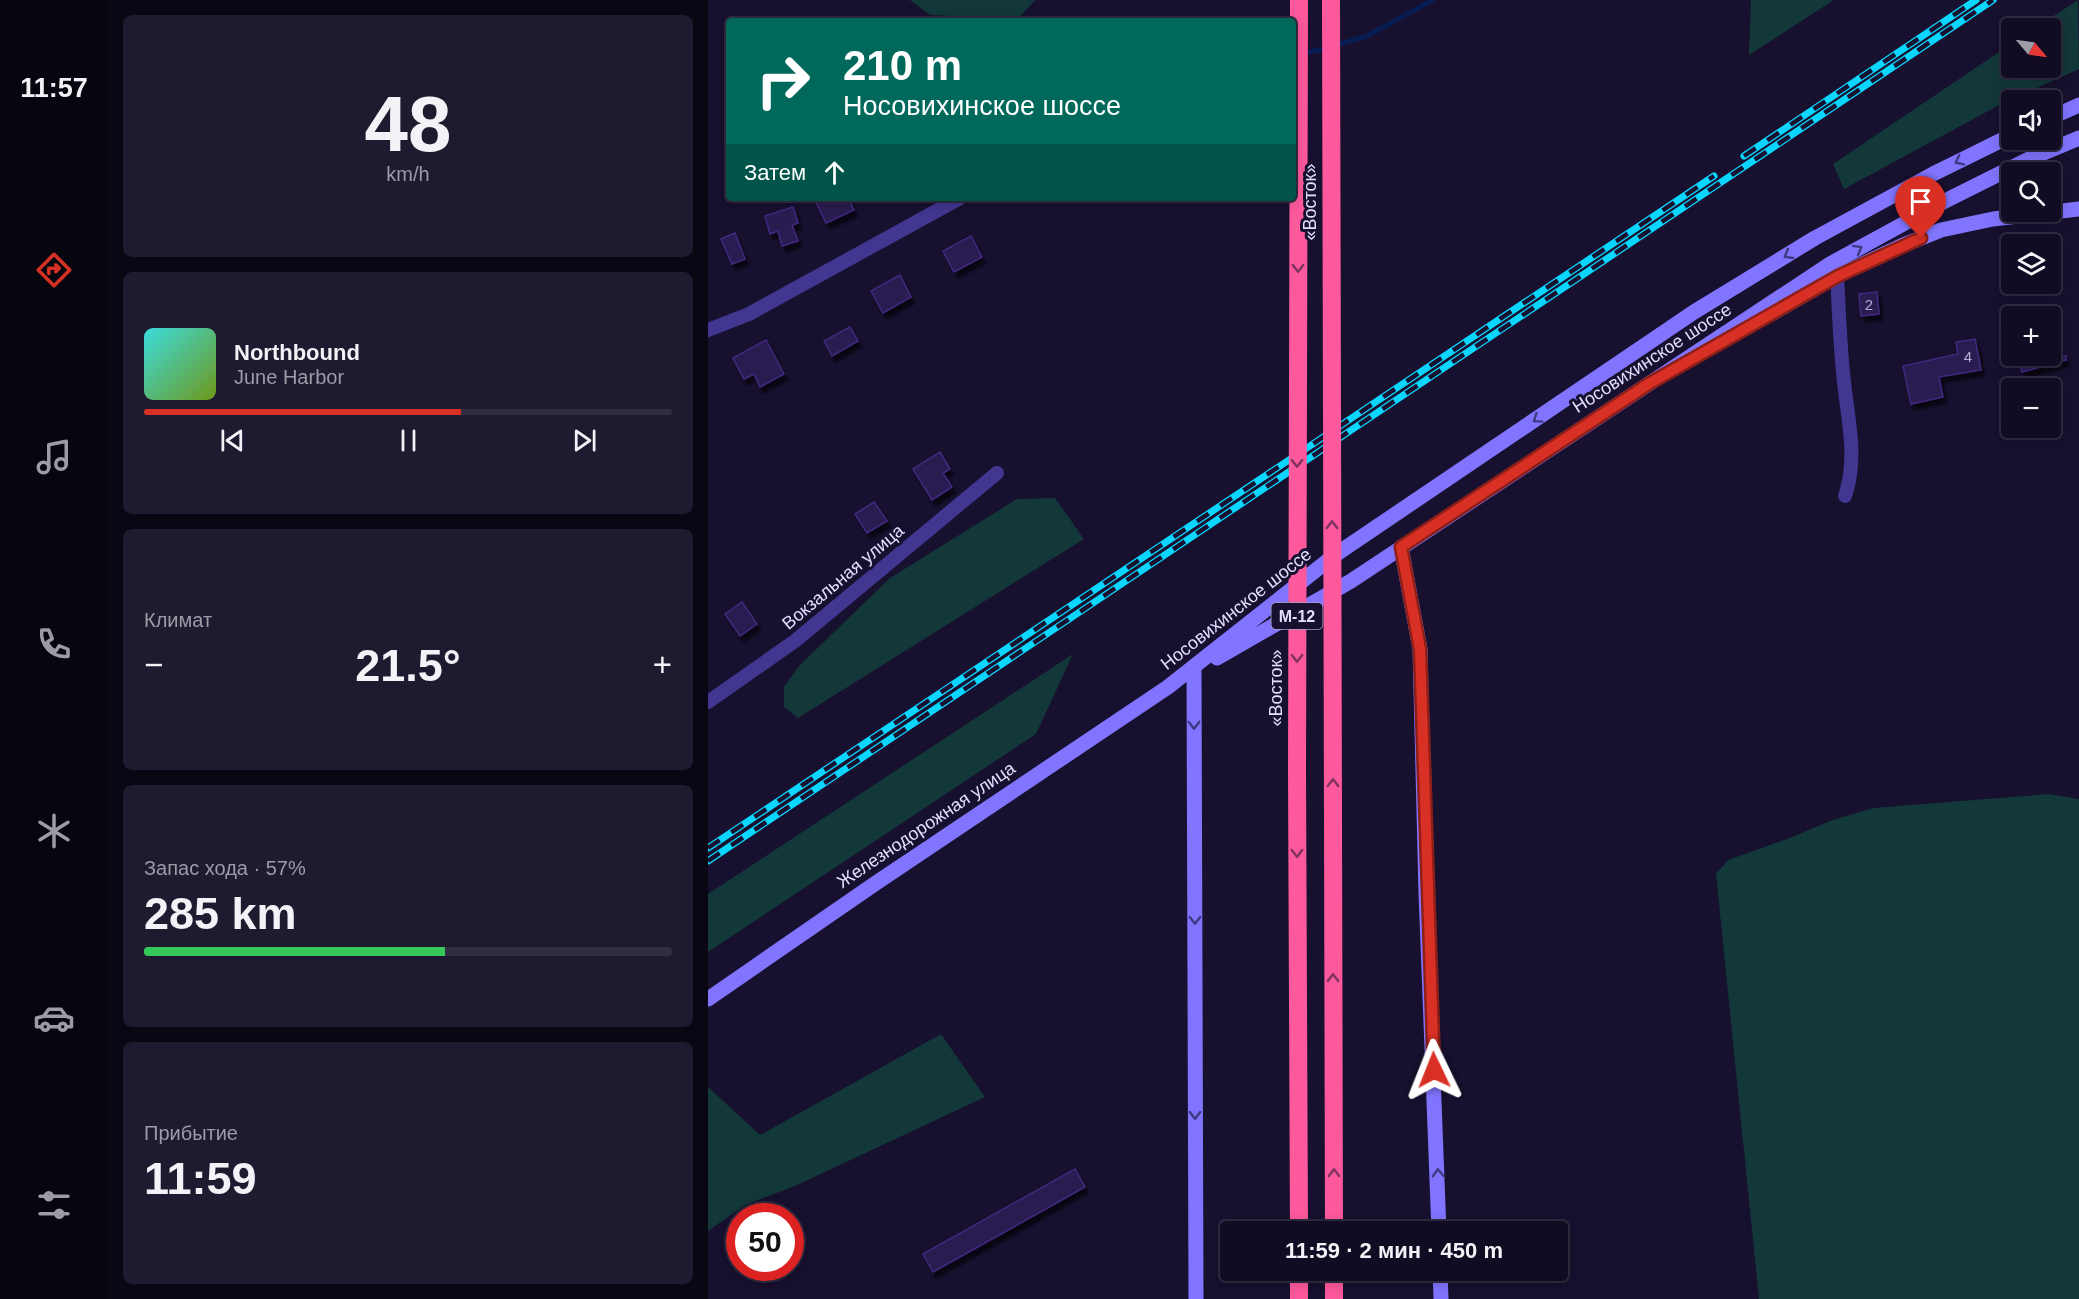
<!DOCTYPE html>
<html lang="ru">
<meta charset="utf-8">
<style>
:root{--surface:#110c23;--page:#1e1a30;--text:#f1f3f6;--muted:#9c9ba6;--line:#302c41;--accent:#d93025}
body{margin:0;font-family:Arial,sans-serif;background:var(--page);color:var(--text);height:100vh;display:flex;flex-direction:column;font-size:22px;white-space:nowrap}
*{box-sizing:border-box;margin:0}
p{font-size:20px;color:var(--muted)}
.icon{flex:none;width:33px;height:33px;fill:none;stroke:currentColor;stroke-width:2;stroke-linecap:round;stroke-linejoin:round}
.map{position:relative;flex:1;overflow:hidden}
.details{display:flex;flex-direction:column;gap:15px;padding:15px;background:#090713;width:600px}
.details>*{flex:none}
.guide{position:absolute;left:18px;top:18px;width:570px;height:183px;border-radius:6px;box-shadow:0 3px 15px #0003,0 0 0 2px var(--line);background:#00695c;color:#fff;overflow:hidden}
.needle{width:39px;rotate:119deg}
.tools{position:absolute;left:1293px;top:18px;display:grid;gap:12px}
.tools a{display:grid;place-items:center;width:60px;height:60px;border-radius:6px;background:var(--surface);box-shadow:0 3px 15px #0003,0 0 0 2px var(--line);font-size:30px}
.speed{position:absolute;left:18px;top:1203px;display:flex;gap:12px;font-size:30px;font-weight:700;text-align:center}
.speed>*{display:grid;place-content:center;width:78px;height:78px;border-radius:50%;background:var(--surface);box-shadow:0 3px 15px #0003,0 0 0 2px var(--line);line-height:1}
.speed .limit{border:9px solid #d22;background:#fff;color:#111}
.pin{position:absolute;display:grid;place-items:center;width:51px;height:51px;color:#fff;margin:-62px -26px;border-radius:50% 50% 50% 0;rotate:-45deg;box-shadow:0 0 6px #0007}
.pin .icon{rotate:45deg}
.me{position:absolute;width:66px;margin:-33px;rotate:358deg;stroke-linejoin:round;filter:drop-shadow(0 0 4px #0008)}
.turn{display:flex;align-items:center;gap:21px;height:126px;padding:0 18px;font-size:27px}
.turn .icon{width:78px;height:78px;stroke-width:2.5}
.turn b{display:block;font-size:42px;line-height:51px}
.then{display:flex;align-items:center;height:57px;padding:0 18px;background:#0003;gap:12px;font-size:22px}
.big{font-size:45px;font-weight:700;line-height:1.1}
.details .card{flex:1;display:flex;flex-direction:column;justify-content:center;gap:9px;min-width:0;padding:0 21px;border-radius:9px;background:var(--page)}
.details .dial{align-items:center;gap:0}
.dial b{font-size:78px;line-height:1}
.song{display:flex;align-items:center;gap:18px}
.cover{width:72px;height:72px;border-radius:9px;background:linear-gradient(135deg,hsl(180 70% 55%),hsl(80 70% 35%))}
.played{height:6px;border-radius:3px;background:linear-gradient(90deg,var(--accent) 60%,var(--line) 60%)}
.keys{display:flex;justify-content:space-around;direction:ltr}
.heat{display:flex;justify-content:space-between;align-items:center;font-size:33px;direction:ltr}
.charge{height:9px;border-radius:4px;background:linear-gradient(90deg,#34c759 57%,var(--line) 0)}
.trip{position:absolute;left:512px;top:1221px;width:348px;height:60px;border-radius:6px;background:var(--surface);box-shadow:0 3px 15px #0003,0 0 0 2px var(--line);font-weight:700;line-height:60px;text-align:center}
main{display:flex;flex:1;min-height:0}
.menu{display:flex;flex-direction:column;width:108px;justify-content:space-around;align-items:center;background:#07050e;color:var(--muted)}
.menu .icon{width:42px;height:42px}
.menu .selected{color:var(--accent)}
.menu b{font-size:27px;color:var(--text)}
.map>svg:first-child{display:block}
.green{fill:#12383a}
.lines{fill:none;stroke-linecap:round;stroke-linejoin:round}
.stream{stroke:#071d51;stroke-width:5}
.building{fill:#291a51;stroke:#412a7f;stroke-width:1.5;filter:url(#shadow)}
.street{stroke:#413791;stroke-width:14}
.secondary{stroke:#8175ff;stroke-width:15}
.highway{stroke:#ff599d;stroke-width:18}
.rail-casing{stroke:#0ad6ff;stroke-width:7}
.rail{stroke:#17102f;stroke-width:4.5;stroke-dasharray:14;stroke-linecap:butt}
.highway-bridge{stroke:#ff599d;stroke-width:18}
.oneway{stroke:#413882}
.oneway2{stroke:#7f3160}
.route-casing{stroke:#8d1f18;stroke-width:15}
.route{stroke:#d93025;stroke-width:10}
.labels{text-anchor:middle;dominant-baseline:central;stroke-width:6;stroke-linejoin:round;paint-order:stroke}
.number-label{font-size:15px;fill:#b5add4}
.shield{fill:#17102f;stroke:#a6a0c1;stroke-width:1.5}
.shield-label{font-size:16px;font-weight:bold;fill:#e4deff}
.street-label{font-size:18px;fill:#e4deff;stroke:#17102f}
</style>
<main>
<nav class="menu">
<b>11:57</b>
<svg class="icon selected" aria-label="directions" viewBox="0 0 24 24"><path d="M12 3l9 9-9 9-9-9zM9 14v-3h6M13 9l2 2-2 2"/></svg>
<svg class="icon" aria-label="music" viewBox="0 0 24 24"><path d="M9 18V5l10-2v13"/><circle cx="6" cy="18" r="3"/><circle cx="16" cy="16" r="3"/></svg>
<svg class="icon" aria-label="phone" viewBox="0 0 24 24"><path d="M5 4h4l2 5-3 2q2 4 5 5l2-3 5 2v4C11 20 4 13 5 4z"/></svg>
<svg class="icon" aria-label="climate" viewBox="0 0 24 24"><path d="M12 3v18M4 7l16 10M4 17L20 7"/></svg>
<svg class="icon" aria-label="car" viewBox="0 0 24 24"><path d="M5 17H2v-5l4-1 3-4h7l3 4 3 1v5h-3M9 17h6M6 11h13"/><circle cx="7" cy="17" r="2"/><circle cx="17" cy="17" r="2"/></svg>
<svg class="icon" aria-label="filters" viewBox="0 0 24 24"><path d="M4 7h16M4 17h16"/><circle cx="9" cy="7" r="2"/><circle cx="15" cy="17" r="2"/></svg>
</nav>
<section class="details">
<div class="card dial"><b>48</b><p>km/h</p></div>
<div class="card">
<div class="song"><i class="cover"></i><div><b>Northbound</b><p>June Harbor</p></div></div>
<div class="played"></div>
<div class="keys"><svg class="icon" aria-label="previous" viewBox="0 0 24 24"><path d="M18 5L8 12l10 7zM5 5v14"/></svg><svg class="icon" aria-label="pause" viewBox="0 0 24 24"><path d="M8 5v14M16 5v14"/></svg><svg class="icon" aria-label="next" viewBox="0 0 24 24"><path d="M6 5l10 7-10 7zM19 5v14"/></svg></div>
</div>
<div class="card"><p>Климат</p>
<div class="heat"><a>−</a><b class="big">21.5°</b><a>+</a></div>
</div>
<div class="card"><p>Запас хода · 57%</p><b class="big">285 km</b><div class="charge"></div></div>
<div class="card"><p>Прибытие</p><b class="big">11:59</b></div>
</section>
<div class="map">
<svg width="1371" height="1299" viewBox="0 0 1371 1299">
<defs>
<filter id="shadow"><feDropShadow dx="3.5" dy="6" stdDeviation="1.5" flood-color="#0009"/></filter>
</defs>
<rect width="100%" height="100%" fill="#17102f"/>
<g class="green">
<path d="M202,0H327L312,17L303,19L222,15Z"/>
<path d="M1043,0H1126L1041,55Z"/>
<path d="M1370,0L1371,69L1295,103L1136,189L1125,164L1303,44L1304,68H1342V28H1327Z"/>
<path d="M347,498L376,539L90,718L76,707V687L91,666L182,578L309,499Z"/>
<path d="M365,654L328,734L0,952V894Z"/>
<path d="M1341,794L1371,799V1299H1051L1008,874L1020,860L1082,838L1122,821L1165,808Z"/>
<path d="M233,1034L277,1097L87,1186L37,1205L0,1231V1087L52,1135Z"/>
</g>
<g class="lines">
<g class="stream">
<path d="M628,45L659,36L725,0"/>
<path d="M596,53L619,48"/>
</g>
</g>
<g class="building">
<path d="M106,198H140L146,210L118,223Z"/>
<path d="M85,207L90,223L84,225L90,241L74,246L70,231L62,234L57,216Z"/>
<path d="M27,233L37,259L24,264L13,239Z"/>
<path d="M263,236L274,257L246,272L235,251Z"/>
<path d="M192,275L203,297L175,313L163,291Z"/>
<path d="M1169,292L1171,314L1153,316L1151,294Z"/>
<path d="M142,327L150,341L124,356L116,341Z"/>
<path d="M1267,339L1273,370L1231,377L1235,397L1203,404L1195,366L1250,354L1248,342Z"/>
<path d="M58,340L76,374L52,387L46,374L36,379L25,358Z"/>
<path d="M1310,356H1358V360L1314,372Z"/>
<path d="M232,452L242,469L235,473L244,487L224,500L205,469Z"/>
<path d="M166,502L179,521L159,533L147,514Z"/>
<path d="M34,602L49,624L32,636L17,614Z"/>
<path d="M367,1169L377,1187L225,1272L215,1254Z"/>
</g>
<g class="lines">
<g class="street">
<path d="M1129,276C1131,311 1132,347 1136,382C1140,421 1150,458 1137,496"/>
<path d="M0,330L41,314L252,198"/>
<path d="M0,702L87,641L289,473"/>
</g>
<g class="secondary">
<path d="M1342,118L1371,105"/>
<path d="M1065,313L1129,276L1193,246L1233,230L1285,219L1371,209"/>
<path d="M693,547L712,649L718,892L731,1232"/>
<path d="M509,658L643,581L1122,264L1239,200L1319,160L1371,138"/>
<path d="M486,667L488,1299"/>
<path d="M0,999L168,883L460,687L627,555L986,312L1107,238L1225,174L1304,135"/>
<path d="M732,1270L733,1299"/>
</g>
<g class="highway">
<path d="M591,1270V1299"/>
<path d="M626,1270V1299"/>
</g>
<g class="rail-casing">
<g id="rail">
<path d="M1036,156L1268,0"/>
<path d="M0,848L1006,176"/>
<path d="M0,861L1285,0"/>
</g>
</g>
<use href="#rail" class="rail"/>
<g class="highway-bridge">
<path d="M623,0L626,1232"/>
<path d="M591,1232L589,772L591,0"/>
</g>
</g>
<defs><path id="oneway-chevron" d="M-2-3.5L2.5 0L-2 3.5" fill="none" stroke-width="1.6" stroke-linecap="round" stroke-linejoin="round" transform="scale(1.5)"/></defs>
<g class="oneway">
<use href="#oneway-chevron" transform="translate(1251 161) rotate(153)"/>
<use href="#oneway-chevron" transform="translate(1150 249) rotate(-29)"/>
<use href="#oneway-chevron" transform="translate(1080 255) rotate(149)"/>
<use href="#oneway-chevron" transform="translate(829 419) rotate(146)"/>
<use href="#oneway-chevron" transform="translate(486 725) rotate(90)"/>
<use href="#oneway-chevron" transform="translate(487 920) rotate(90)"/>
<use href="#oneway-chevron" transform="translate(487 1115) rotate(90)"/>
<use href="#oneway-chevron" transform="translate(730 1173) rotate(-92)"/>
</g>
<g class="oneway2">
<use href="#oneway-chevron" transform="translate(590 268) rotate(90)"/>
<use href="#oneway-chevron" transform="translate(589 463) rotate(90)"/>
<use href="#oneway-chevron" transform="translate(624 525) rotate(-90)"/>
<use href="#oneway-chevron" transform="translate(589 658) rotate(90)"/>
<use href="#oneway-chevron" transform="translate(625 783) rotate(-90)"/>
<use href="#oneway-chevron" transform="translate(589 853) rotate(90)"/>
<use href="#oneway-chevron" transform="translate(625 978) rotate(-90)"/>
<use href="#oneway-chevron" transform="translate(626 1173) rotate(-90)"/>
</g>
<g class="lines">
<g class="route-casing">
<path id="route" d="M726,1070L712,649L693,547L942,383L1130,276L1213,238"/>
</g>
<use href="#route" class="route"/>
</g>
<g class="labels">
<g class="number-label">
<text x="1161" y="304">2</text>
<text x="1260" y="356">4</text>
</g>
<rect class="shield" x="563.5" y="603" width="51" height="26" rx="4.5"/>
<g class="shield-label">
<text x="589" y="616">М-12</text>
</g>
<g class="street-label">
<text transform="translate(602 202) rotate(-90)">«Восток»</text>
<text transform="translate(944 358) rotate(-33)">Носовихинское шоссе</text>
<text transform="translate(135 577) rotate(-40)">Вокзальная улица</text>
<text transform="translate(528 609) rotate(-38)">Носовихинское шоссе</text>
<text transform="translate(568 688) rotate(-90)">«Восток»</text>
<text transform="translate(218 825) rotate(-34)">Железнодорожная улица</text>
</g>
</g>
</svg>
<div class="tools">
<a><svg class="needle" viewBox="-14 -14 28 28"><path d="M0-13l5 13h-10z" fill="#e53935"/><path d="M0 13l5-13h-10z" fill="#9c9ba6"/></svg></a>
<a><svg class="icon" aria-label="sound" viewBox="0 0 24 24"><path d="M4 9h4l5-4v14l-5-4H4zM17 9q2 3 0 6"/></svg></a>
<a><svg class="icon" aria-label="search" viewBox="0 0 24 24"><circle cx="10" cy="10" r="6"/><path d="M15 15l6 6"/></svg></a>
<a><svg class="icon" aria-label="layers" viewBox="0 0 24 24"><path d="M12 4l9 5-9 5-9-5zM3 14l9 5 9-5"/></svg></a>
<a>+</a>
<a>−</a>
</div>
<div class="speed"><div class="limit">50</div></div>
<div class="pin" style="left:1213px;top:238px;background:#d93025"><svg class="icon" aria-label="arrive" viewBox="0 0 24 24"><path d="M6 21V4h12l-3 4 3 4H6"/></svg></div>
<svg class="me" style="left:726px;top:1070px" viewBox="-20 -20 40 40"><path d="M0-17L14 15 0 8-14 15z" fill="#d93025" stroke="#fff" stroke-width="4"/></svg>
<div class="trip">11:59 · 2 мин · 450 m</div>
<div class="guide">
<div class="turn"><svg class="icon" aria-label="right" viewBox="0 0 24 24"><path d="M7 20v-9h11M14 6l5 5-5 5"/></svg><div><b>210 m</b>Носовихинское шоссе</div></div>
<div class="then">Затем<svg class="icon" aria-label="ahead" viewBox="0 0 24 24"><path d="M12 20V5M6 11l6-6 6 6"/></svg></div>
</div>
</div>
</main>
